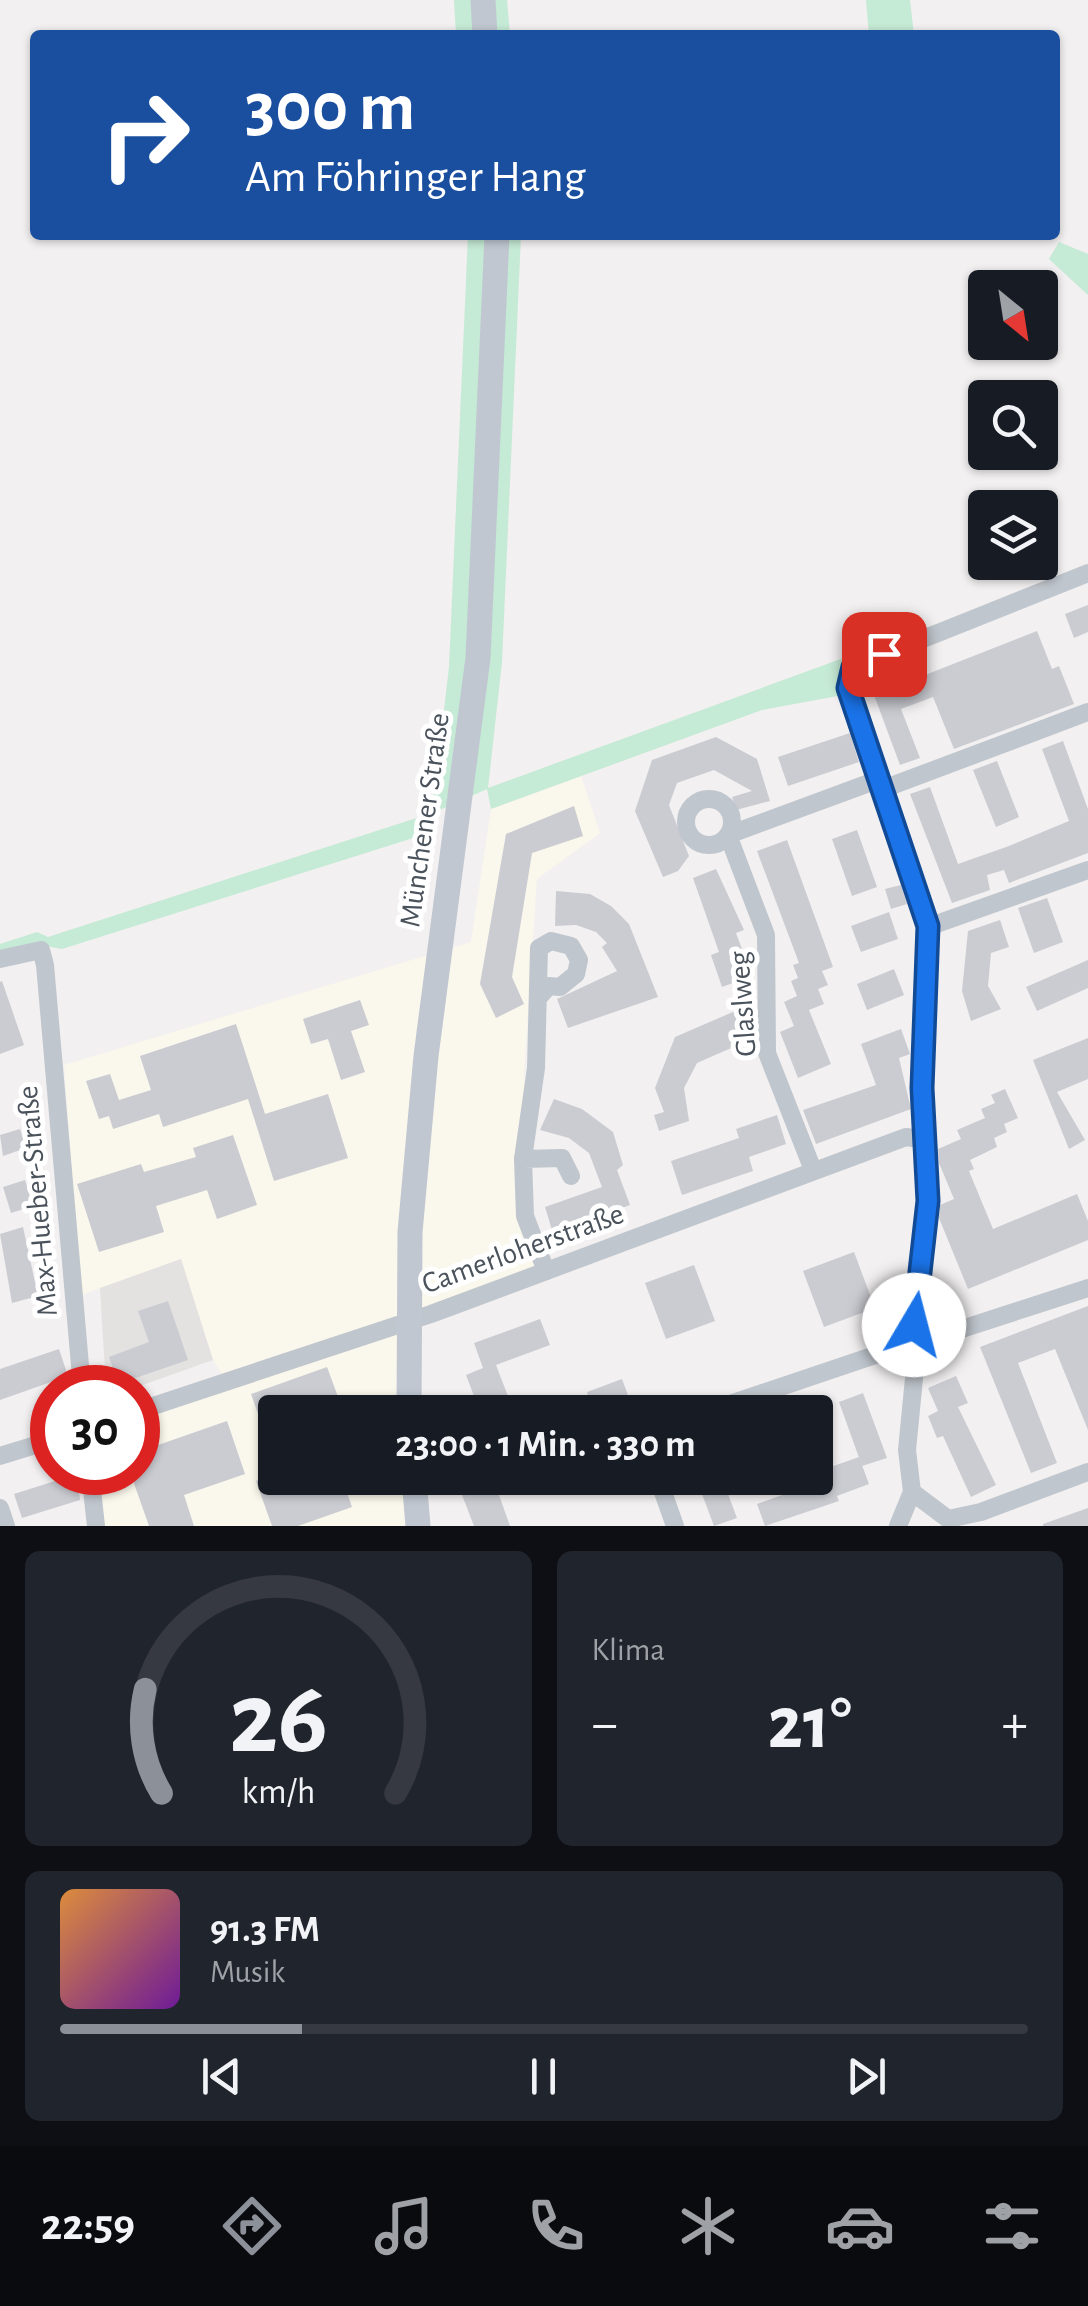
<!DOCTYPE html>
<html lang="de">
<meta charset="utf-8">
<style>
:root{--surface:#171b24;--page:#20242c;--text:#f1f3f6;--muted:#9ea1a6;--line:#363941;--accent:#8c9099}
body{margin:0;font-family:"Alegreya Sans",sans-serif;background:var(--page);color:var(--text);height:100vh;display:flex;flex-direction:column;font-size:38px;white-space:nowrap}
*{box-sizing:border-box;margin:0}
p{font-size:32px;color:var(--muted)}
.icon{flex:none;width:55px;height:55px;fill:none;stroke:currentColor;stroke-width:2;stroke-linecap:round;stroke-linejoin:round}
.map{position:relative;height:1526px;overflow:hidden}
.sheet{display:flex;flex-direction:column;gap:25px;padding:25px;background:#0d0f14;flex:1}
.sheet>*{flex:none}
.guide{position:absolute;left:30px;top:30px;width:1030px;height:210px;border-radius:10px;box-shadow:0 2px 8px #0004;background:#1a4fa0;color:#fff;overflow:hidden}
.needle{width:65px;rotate:150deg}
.controls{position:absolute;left:968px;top:270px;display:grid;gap:20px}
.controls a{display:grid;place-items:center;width:90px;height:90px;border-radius:10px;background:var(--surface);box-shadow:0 2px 8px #0004;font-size:50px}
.speed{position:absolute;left:30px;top:1365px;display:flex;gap:20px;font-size:50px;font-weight:700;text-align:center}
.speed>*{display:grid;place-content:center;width:130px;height:130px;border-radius:50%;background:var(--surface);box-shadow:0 2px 8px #0004;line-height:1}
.speed .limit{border:15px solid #d22;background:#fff;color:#111}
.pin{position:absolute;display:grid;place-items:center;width:85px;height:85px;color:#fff;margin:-42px;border-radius:20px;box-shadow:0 5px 15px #0006}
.me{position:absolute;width:110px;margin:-55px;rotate:8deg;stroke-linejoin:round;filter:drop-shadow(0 0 8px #0008)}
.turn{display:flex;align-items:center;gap:35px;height:210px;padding:0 50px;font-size:45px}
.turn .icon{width:130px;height:130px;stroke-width:2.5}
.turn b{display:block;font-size:70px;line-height:85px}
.big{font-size:75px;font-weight:700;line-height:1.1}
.sheet .card{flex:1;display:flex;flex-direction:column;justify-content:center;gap:15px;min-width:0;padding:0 35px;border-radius:15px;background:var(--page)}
.sheet .dial{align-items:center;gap:0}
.dial svg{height:260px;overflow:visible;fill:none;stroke:var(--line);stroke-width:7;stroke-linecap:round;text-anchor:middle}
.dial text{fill:var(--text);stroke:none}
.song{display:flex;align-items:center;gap:30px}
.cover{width:120px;height:120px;border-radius:15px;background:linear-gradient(135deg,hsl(30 70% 55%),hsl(280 70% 35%))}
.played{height:10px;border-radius:5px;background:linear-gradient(90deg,var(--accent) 25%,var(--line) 25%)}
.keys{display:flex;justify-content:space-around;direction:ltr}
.heat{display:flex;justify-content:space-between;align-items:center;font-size:55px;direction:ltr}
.sheet .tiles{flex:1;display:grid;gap:25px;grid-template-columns:1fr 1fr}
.card:last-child{grid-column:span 2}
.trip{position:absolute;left:258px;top:1395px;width:575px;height:100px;border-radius:10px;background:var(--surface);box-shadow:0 2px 8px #0004;font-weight:700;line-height:100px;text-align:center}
.menu{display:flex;height:160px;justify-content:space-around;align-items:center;background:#090b0e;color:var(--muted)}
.menu .icon{width:70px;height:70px}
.menu .current{color:var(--accent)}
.menu b{font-size:45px;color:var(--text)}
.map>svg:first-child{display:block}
.commercial{fill:#faf7ec}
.education{fill:#e3e2e1}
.green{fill:#c5ead5}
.building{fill:#cbccd2}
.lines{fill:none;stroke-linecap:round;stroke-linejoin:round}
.minor{stroke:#c0c6cd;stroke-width:18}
.secondary{stroke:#c0c7d1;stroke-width:25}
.route-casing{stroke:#114b97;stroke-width:25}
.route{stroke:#1a73e8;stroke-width:18}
.labels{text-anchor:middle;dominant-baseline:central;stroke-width:10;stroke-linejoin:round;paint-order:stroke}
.street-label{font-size:30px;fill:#4a525b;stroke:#fff}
</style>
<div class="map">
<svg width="1088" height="1526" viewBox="0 0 1088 1526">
<rect width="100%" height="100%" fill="#f2f0f0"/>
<path class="commercial" d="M581,776L600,833L537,879L524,1074L537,1276L408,1319L411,1412H275V1478H413L414,1526H98L95,1473L138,1472V1422L231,1388L213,1360L181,1259L81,1295L64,1065L471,942L491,809Z"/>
<path class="education" d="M181,1259L213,1360L137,1387H106L100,1288Z"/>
<g class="green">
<path d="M454,0H507L510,35H456Z"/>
<path d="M866,0H910L914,35H869Z"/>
<path d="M468,235H521L502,662L488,788L1038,587L1088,581L860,669L864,685L843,695L762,710L491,809L487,789L433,813L429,833L62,949L36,944L0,955V944L37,932L48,937L432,813L449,667Z"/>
<path d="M1059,242L1088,254V295L1049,259Z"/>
</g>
<g class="building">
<path d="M1088,605V632L1074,638L1065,614Z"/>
<path d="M1037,631L1052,669L1059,666L1074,704L954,749L933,697L901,709L920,758L900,765L874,695Z"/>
<path d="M850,733L859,762L788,786L778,757Z"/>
<path d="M716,737L757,759L770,801L736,810L732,797L752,791L714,770L677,783L669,805L689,856L678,871L663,877L635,811L652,760Z"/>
<path d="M1063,741L1088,809V853L1009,883L1004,870L987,875L990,890L952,903L910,794L930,787L958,864L1009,846L1069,821L1042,749Z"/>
<path d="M997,761L1019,817L996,827L973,770Z"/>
<path d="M574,806L583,836L532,853L512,977L524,1004L496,1018L480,984L506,834Z"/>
<path d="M857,830L877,887L852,896L832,839Z"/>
<path d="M787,840L833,967L822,971L828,985L818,989L824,1004L809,1010L831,1064L798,1078L780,1032L794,1026L784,1002L797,996L791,981L798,978L793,965L799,963L757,851Z"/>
<path d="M716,869L744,930L736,933L752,976L722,987L711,955L719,952L693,878Z"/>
<path d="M901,885L907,904L891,909L885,889Z"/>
<path d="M556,891L590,894L611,906L629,924L658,997L568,1028L557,999L617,971L602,947L607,943L596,932L576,925L555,926Z"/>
<path d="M1047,898L1063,942L1034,953L1018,908Z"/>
<path d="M889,912L898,939L861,952L851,926Z"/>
<path d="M1000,920L1009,947L991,953L988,986L1001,1009L971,1021L962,991L968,931Z"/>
<path d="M1088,960V988L1037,1011L1026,987Z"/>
<path d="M894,969L904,995L867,1010L857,984Z"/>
<path d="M2,981L24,1045L0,1054V982Z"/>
<path d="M360,1000L369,1025L351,1031L365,1072L341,1080L328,1039L311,1044L303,1019Z"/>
<path d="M749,1005L754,1038L697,1063L684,1088L689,1121L659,1131L654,1115L664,1112L655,1088L675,1037Z"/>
<path d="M236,1024L265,1114L328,1094L348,1158L274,1181L248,1099L163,1127L159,1114L113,1129L109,1116L99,1119L86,1081L110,1074L119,1100L151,1090L140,1056Z"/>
<path d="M901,1029L910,1054L899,1058L911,1109L816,1144L803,1110L876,1085L861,1044Z"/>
<path d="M1088,1038V1079L1057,1092L1085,1140L1069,1149L1033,1060Z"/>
<path d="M1005,1089L1018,1118L1004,1124L1007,1132L994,1138L997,1147L970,1160L974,1169L969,1171L993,1229L1077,1194L1088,1221V1240L968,1289L939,1218L940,1205L954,1199L939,1163L938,1149L961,1139L957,1130L985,1118L981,1109L995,1103L991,1095Z"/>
<path d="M554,1099L582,1109L613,1132L623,1165L617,1170L630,1205L553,1233L545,1207L602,1187L589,1153L569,1138L540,1130Z"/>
<path d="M777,1115L786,1144L749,1157L753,1171L682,1195L671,1161L739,1138L736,1129Z"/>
<path d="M20,1129L26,1148L3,1156L0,1135Z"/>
<path d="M233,1135L257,1205L217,1219L207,1190L156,1206L164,1232L99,1252L77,1184L141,1164L144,1172L196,1157L193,1148Z"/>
<path d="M25,1180L33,1206L11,1213L3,1187Z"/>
<path d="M23,1227L38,1296L12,1303L0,1234Z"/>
<path d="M854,1252L875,1308L824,1327L803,1271Z"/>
<path d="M694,1265L715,1321L666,1339L645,1283Z"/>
<path d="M168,1301L188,1360L118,1384L109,1357L149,1342L138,1311Z"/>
<path d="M1088,1306V1430L1055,1349L1018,1363L1057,1463L1031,1473L980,1347Z"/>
<path d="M540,1319L550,1345L496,1365L514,1412H480L466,1375L483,1368L474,1343Z"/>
<path d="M59,1349L68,1376L0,1400V1369Z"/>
<path d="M327,1367L341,1405L319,1412H275L273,1456L251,1394Z"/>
<path d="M956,1376L968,1403L958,1407L996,1485L971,1497L943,1436L937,1438L928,1416L938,1411L928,1388Z"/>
<path d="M622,1379L632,1406L614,1412H555L589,1399L587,1392Z"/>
<path d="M863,1393L887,1458L862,1466L839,1402Z"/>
<path d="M227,1421L245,1474L184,1495L194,1526H149L130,1472H138V1452Z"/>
<path d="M859,1457L869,1484L837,1496L839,1501L765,1526L757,1504L829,1478L825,1469Z"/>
<path d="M77,1474L80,1500L22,1518L14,1494Z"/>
<path d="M275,1474L342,1478L352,1507L298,1526H272L256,1481Z"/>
<path d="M470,1478H493L510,1526H474L457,1482Z"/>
<path d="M696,1478H722L737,1518L714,1526Z"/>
<path d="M1088,1508V1526H1043V1524Z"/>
</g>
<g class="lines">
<g class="minor">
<path d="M883,789L1088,712"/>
<circle cx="709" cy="822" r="23"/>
<path d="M928,927L1088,870"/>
<path d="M0,959L41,950L45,965L82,1388"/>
<path d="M523,1159L536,1068L539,948L551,941L571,946L579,960L576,974L560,987L549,986L539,997"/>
<path d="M813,1170L767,1053L766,935L728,835L880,779"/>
<path d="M546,1271L525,1216L523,1159L562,1158L571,1176"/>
<path d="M914,1325L928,1201L923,1087L928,927L848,688L853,667L1088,573"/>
<path d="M931,1339L1088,1288"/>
<path d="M138,1411L431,1314L906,1137L927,1140"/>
<path d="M706,1412L899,1347"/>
<path d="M0,1456L52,1440"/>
<path d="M90,1472L96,1526"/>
<path d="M658,1478L675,1526"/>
<path d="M912,1492L948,1519L981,1512L1088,1472"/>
<path d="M0,1508L6,1526"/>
<path d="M898,1526L912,1492L907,1450L916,1358"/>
</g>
<g class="secondary">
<path d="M483,0L485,35"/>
<path d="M409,1412L410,1232L426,1056L478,658L497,235"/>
<path d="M414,1478L418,1526"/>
</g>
</g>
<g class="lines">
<g class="route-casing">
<path id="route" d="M884,654L853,667L848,688L928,926L922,1088L928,1201L914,1325"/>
</g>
<use href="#route" class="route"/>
</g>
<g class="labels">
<g class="street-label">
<text transform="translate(425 820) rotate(-82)">Münchener Straße</text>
<text transform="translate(743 1004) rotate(-94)">Glaslweg</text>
<text transform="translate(38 1201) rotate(-95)">Max-Hueber-Straße</text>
<text transform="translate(523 1249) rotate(-20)">Camerloherstraße</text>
</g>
</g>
</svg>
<div class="controls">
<a><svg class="needle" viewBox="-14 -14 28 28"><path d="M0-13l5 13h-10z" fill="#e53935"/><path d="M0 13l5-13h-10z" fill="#9ea1a6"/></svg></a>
<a><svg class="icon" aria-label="search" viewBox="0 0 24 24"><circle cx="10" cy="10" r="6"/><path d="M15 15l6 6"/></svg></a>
<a><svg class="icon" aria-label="layers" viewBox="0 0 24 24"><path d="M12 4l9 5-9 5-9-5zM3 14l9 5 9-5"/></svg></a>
</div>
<div class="speed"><div class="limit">30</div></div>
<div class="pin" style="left:884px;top:654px;background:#d93025"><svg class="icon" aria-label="arrive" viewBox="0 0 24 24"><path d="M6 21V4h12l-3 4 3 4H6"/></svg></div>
<svg class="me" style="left:914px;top:1325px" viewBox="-20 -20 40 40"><circle r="19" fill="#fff"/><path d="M0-13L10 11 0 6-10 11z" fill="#1a73e8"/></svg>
<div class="trip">23:00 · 1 Min. · 330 m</div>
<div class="guide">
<div class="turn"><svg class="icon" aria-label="right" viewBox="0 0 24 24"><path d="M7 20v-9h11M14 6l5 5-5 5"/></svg><div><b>300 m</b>Am Föhringer Hang</div></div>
</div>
</div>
<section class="sheet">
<div class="tiles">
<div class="card dial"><svg viewBox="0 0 100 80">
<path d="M14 69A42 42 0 1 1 86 69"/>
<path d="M14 69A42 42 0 0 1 9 37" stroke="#8c9099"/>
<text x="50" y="56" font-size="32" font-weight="700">26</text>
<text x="50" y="72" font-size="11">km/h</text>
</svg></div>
<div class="card"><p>Klima</p>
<div class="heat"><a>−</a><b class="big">21°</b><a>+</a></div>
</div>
<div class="card">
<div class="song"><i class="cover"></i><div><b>91.3 FM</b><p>Musik</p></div></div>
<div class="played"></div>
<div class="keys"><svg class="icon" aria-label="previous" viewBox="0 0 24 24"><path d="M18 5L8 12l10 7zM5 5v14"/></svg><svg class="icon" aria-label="pause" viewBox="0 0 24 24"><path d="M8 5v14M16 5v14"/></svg><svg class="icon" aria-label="next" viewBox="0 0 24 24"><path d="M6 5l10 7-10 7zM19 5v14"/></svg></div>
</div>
</div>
</section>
<nav class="menu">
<b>22:59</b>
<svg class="icon current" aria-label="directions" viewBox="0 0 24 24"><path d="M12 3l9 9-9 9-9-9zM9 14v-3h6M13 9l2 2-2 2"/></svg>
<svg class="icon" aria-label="music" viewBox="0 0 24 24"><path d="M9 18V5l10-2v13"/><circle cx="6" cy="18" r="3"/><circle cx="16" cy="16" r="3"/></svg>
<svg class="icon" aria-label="phone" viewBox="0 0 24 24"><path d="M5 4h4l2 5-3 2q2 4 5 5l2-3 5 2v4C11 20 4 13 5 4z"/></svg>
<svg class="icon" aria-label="climate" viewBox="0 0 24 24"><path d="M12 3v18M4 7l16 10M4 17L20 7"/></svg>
<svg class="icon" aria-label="car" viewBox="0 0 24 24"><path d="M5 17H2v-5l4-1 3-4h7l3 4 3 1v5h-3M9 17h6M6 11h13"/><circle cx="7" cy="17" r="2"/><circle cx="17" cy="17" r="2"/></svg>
<svg class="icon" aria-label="filters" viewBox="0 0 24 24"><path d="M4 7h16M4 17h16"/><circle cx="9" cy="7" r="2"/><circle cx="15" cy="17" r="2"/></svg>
</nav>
